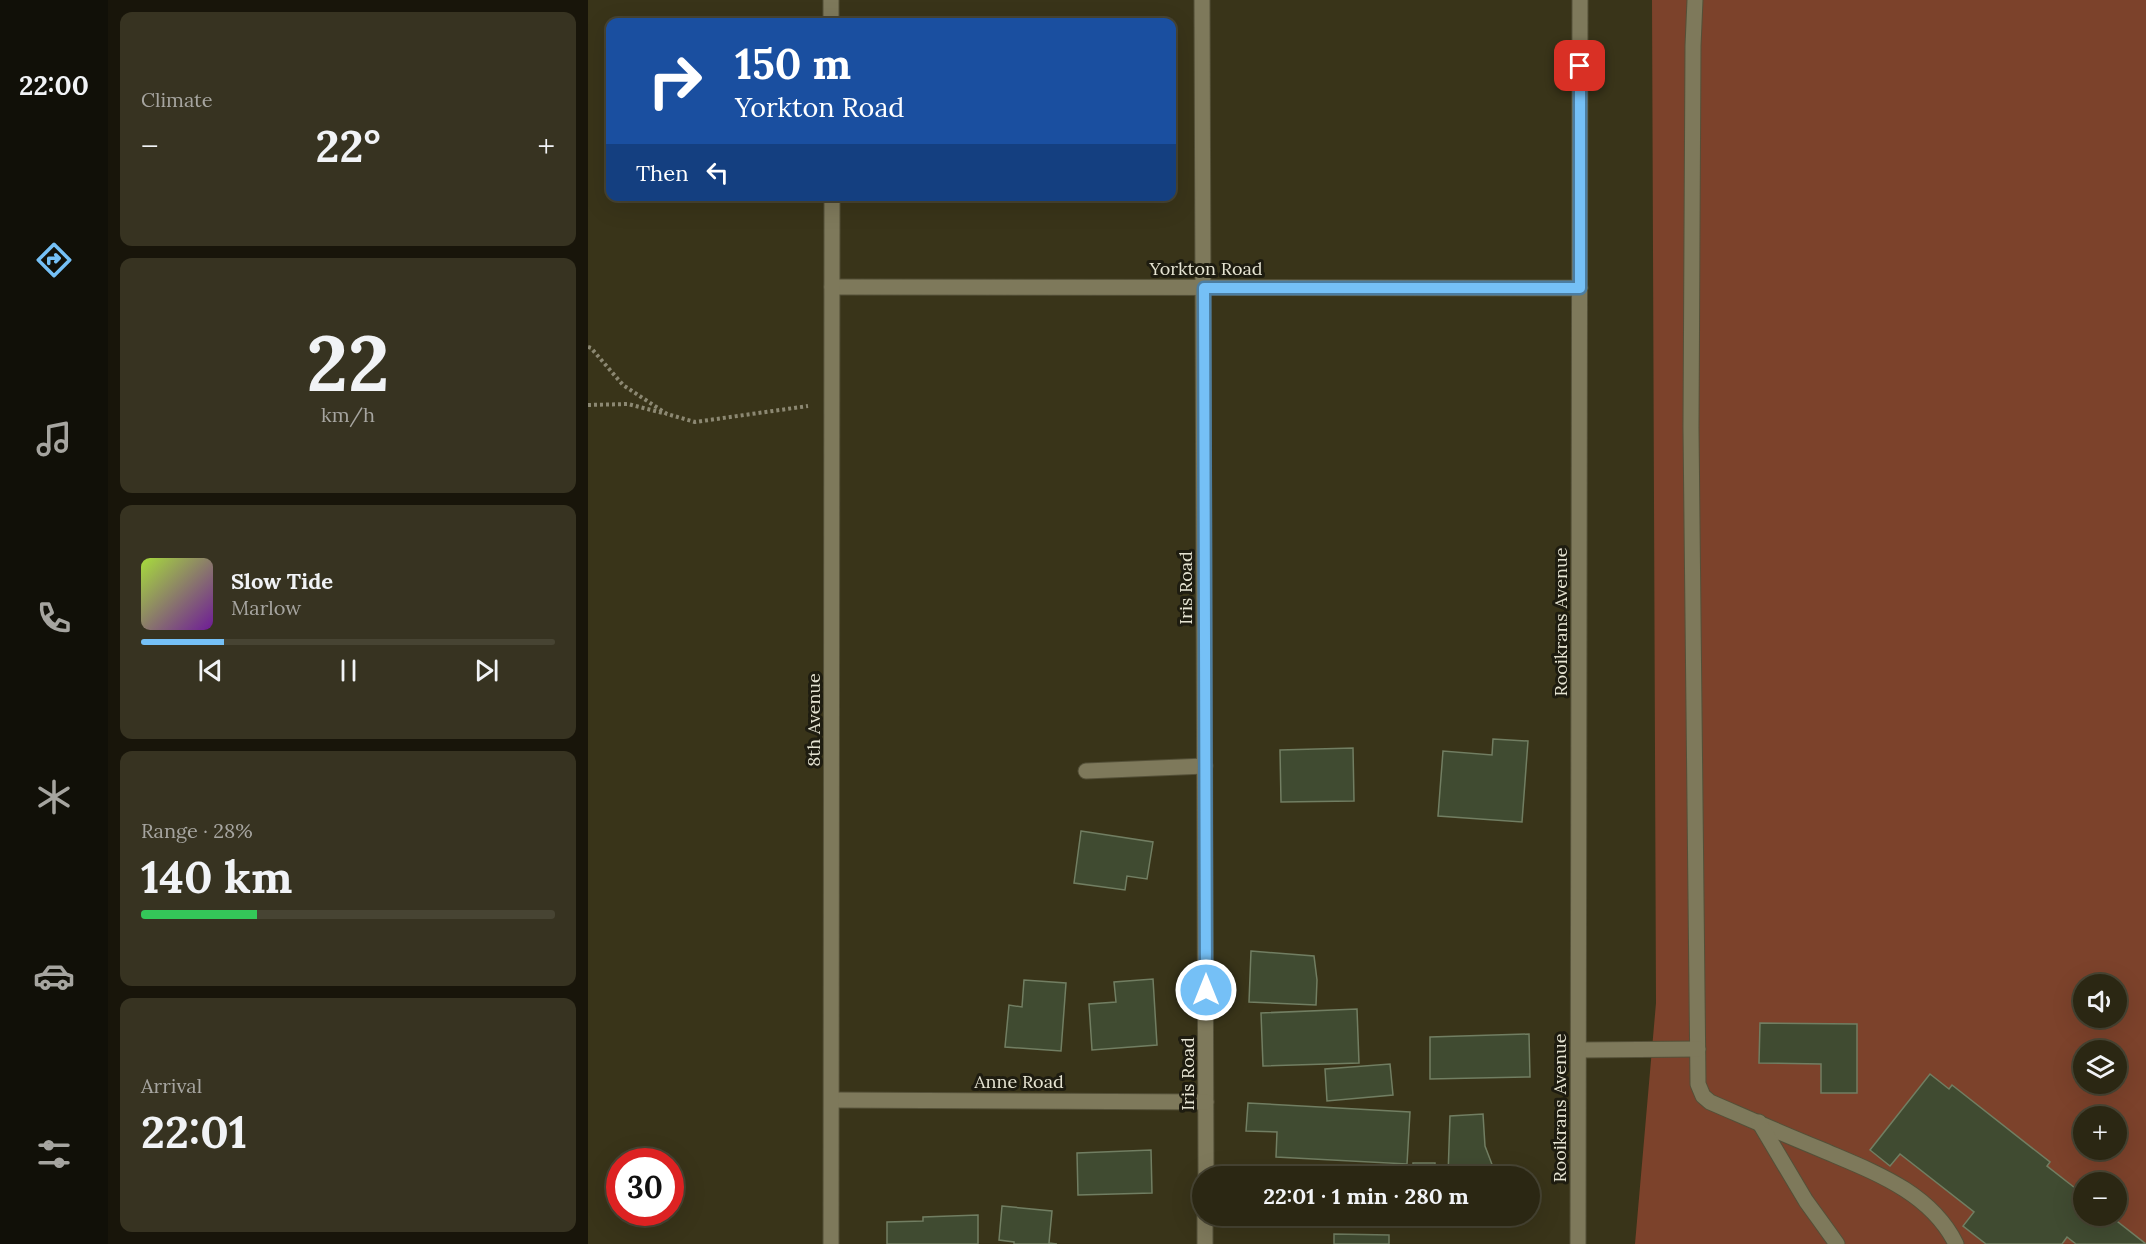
<!DOCTYPE html>
<meta charset="utf-8">
<style>
:root{--surface:#2b2713;--page:#373321;--text:#f1f3f6;--muted:#a6a5a0;--line:#474433;--accent:#75c0f6}
body{margin:0;font-family:Lora,serif;background:var(--page);color:var(--text);height:100vh;display:flex;flex-direction:column;font-size:22px;white-space:nowrap}
*{box-sizing:border-box;margin:0}
p{font-size:20px;color:var(--muted)}
.icon{flex:none;width:33px;height:33px;fill:none;stroke:currentColor;stroke-width:2;stroke-linecap:round;stroke-linejoin:round}
.map{position:relative;flex:1;overflow:hidden}
.details{display:flex;flex-direction:column;gap:12px;padding:12px;background:#18150a;width:480px}
.details>*{flex:none}
.top-card{position:absolute;left:18px;top:18px;width:570px;height:183px;border-radius:12px;box-shadow:0 6px 24px #0002,0 0 0 2px var(--line);background:#1a4fa0;color:#fff;overflow:hidden}
.tools{position:absolute;left:1485px;top:974px;display:grid;gap:12px}
.tools a{display:grid;place-items:center;width:54px;height:54px;border-radius:50%;background:var(--surface);box-shadow:0 6px 24px #0002,0 0 0 2px var(--line);font-size:30px}
.speed{position:absolute;left:18px;top:1148px;display:flex;gap:12px;font-size:30px;font-weight:700;text-align:center}
.speed>*{display:grid;place-content:center;width:78px;height:78px;border-radius:50%;background:var(--surface);box-shadow:0 6px 24px #0002,0 0 0 2px var(--line);line-height:1}
.speed .limit{border:9px solid #d22;background:#fff;color:#111}
.pin{position:absolute;display:grid;place-items:center;width:51px;height:51px;color:#fff;margin:-26px;border-radius:12px;box-shadow:0 3px 9px #0006}
.me{position:absolute;width:66px;margin:-33px;rotate:0deg;stroke-linejoin:round;filter:drop-shadow(0 0 4px #0008)}
.turn{display:flex;align-items:center;gap:21px;height:126px;padding:0 30px;font-size:27px}
.turn .icon{width:78px;height:78px;stroke-width:2.5}
.turn b{display:block;font-size:42px;line-height:51px}
.then{display:flex;align-items:center;height:57px;padding:0 30px;background:#0003;gap:12px;font-size:22px}
.big{font-size:45px;font-weight:700;line-height:1.1}
.details .tile{flex:1;display:flex;flex-direction:column;justify-content:center;gap:9px;min-width:0;padding:0 21px;border-radius:12px;background:var(--page)}
.details .dial{align-items:center;gap:0}
.dial b{font-size:78px;line-height:1}
.song{display:flex;align-items:center;gap:18px}
.cover{width:72px;height:72px;border-radius:9px;background:linear-gradient(135deg,hsl(80 70% 55%),hsl(280 70% 35%))}
.played{height:6px;border-radius:3px;background:linear-gradient(90deg,var(--accent) 20%,var(--line) 20%)}
.keys{display:flex;justify-content:space-around;direction:ltr}
.heat{display:flex;justify-content:space-between;align-items:center;font-size:33px;direction:ltr}
.charge{height:9px;border-radius:4px;background:linear-gradient(90deg,#34c759 28%,var(--line) 0)}
.trip{position:absolute;left:604px;top:1166px;width:348px;height:60px;border-radius:30px;background:var(--surface);box-shadow:0 6px 24px #0002,0 0 0 2px var(--line);font-weight:700;line-height:60px;text-align:center}
main{display:flex;flex:1;min-height:0}
.menu{display:flex;flex-direction:column;width:108px;justify-content:space-around;align-items:center;background:#111008;color:var(--muted)}
.menu .icon{width:42px;height:42px}
.menu .current{color:var(--accent)}
.menu b{font-size:27px;color:var(--text)}
.map>svg:first-child{display:block}
.green{fill:#7c422b;fill-rule:evenodd}
.building{fill:#404b31;stroke:#717e62;stroke-width:1.5}
.lines{fill:none;stroke-linecap:round;stroke-linejoin:round}
.lane-casing{stroke:#545038;stroke-width:17}
.street-casing{stroke:#545038;stroke-width:17}
.path{stroke:#8c8872;stroke-width:4;stroke-dasharray:3 3;stroke-linecap:butt}
.lane{stroke:#7e795b;stroke-width:15}
.street{stroke:#7e795b;stroke-width:15}
.route-casing{stroke:#4c7da0;stroke-width:15}
.route{stroke:#75c0f6;stroke-width:10}
.labels{text-anchor:middle;dominant-baseline:central;stroke-width:6;stroke-linejoin:round;paint-order:stroke}
.street-label{font-size:18px;fill:#e6e4d3;stroke:#1e1c10}
</style>
<main>
<nav class="menu">
<b>22:00</b>
<svg class="icon current" aria-label="directions" viewBox="0 0 24 24"><path d="M12 3l9 9-9 9-9-9zM9 14v-3h6M13 9l2 2-2 2"/></svg>
<svg class="icon" aria-label="music" viewBox="0 0 24 24"><path d="M9 18V5l10-2v13"/><circle cx="6" cy="18" r="3"/><circle cx="16" cy="16" r="3"/></svg>
<svg class="icon" aria-label="phone" viewBox="0 0 24 24"><path d="M5 4h4l2 5-3 2q2 4 5 5l2-3 5 2v4C11 20 4 13 5 4z"/></svg>
<svg class="icon" aria-label="climate" viewBox="0 0 24 24"><path d="M12 3v18M4 7l16 10M4 17L20 7"/></svg>
<svg class="icon" aria-label="car" viewBox="0 0 24 24"><path d="M5 17H2v-5l4-1 3-4h7l3 4 3 1v5h-3M9 17h6M6 11h13"/><circle cx="7" cy="17" r="2"/><circle cx="17" cy="17" r="2"/></svg>
<svg class="icon" aria-label="filters" viewBox="0 0 24 24"><path d="M4 7h16M4 17h16"/><circle cx="9" cy="7" r="2"/><circle cx="15" cy="17" r="2"/></svg>
</nav>
<section class="details">
<div class="tile"><p>Climate</p>
<div class="heat"><a>−</a><b class="big">22°</b><a>+</a></div>
</div>
<div class="tile dial"><b>22</b><p>km/h</p></div>
<div class="tile">
<div class="song"><i class="cover"></i><div><b>Slow Tide</b><p>Marlow</p></div></div>
<div class="played"></div>
<div class="keys"><svg class="icon" aria-label="previous" viewBox="0 0 24 24"><path d="M18 5L8 12l10 7zM5 5v14"/></svg><svg class="icon" aria-label="pause" viewBox="0 0 24 24"><path d="M8 5v14M16 5v14"/></svg><svg class="icon" aria-label="next" viewBox="0 0 24 24"><path d="M6 5l10 7-10 7zM19 5v14"/></svg></div>
</div>
<div class="tile"><p>Range · 28%</p><b class="big">140 km</b><div class="charge"></div></div>
<div class="tile"><p>Arrival</p><b class="big">22:01</b></div>
</section>
<div class="map">
<svg width="1558" height="1244" viewBox="0 0 1558 1244">
<rect width="100%" height="100%" fill="#393419"/>
<path class="green" d="M1064,0H1558V1244H1047L1068,1003ZM1496,984H1528V1017H1496ZM1496,1050H1528V1083H1496ZM1496,1116H1528V1149H1496ZM1496,1182H1528V1215H1496Z"/>
<g class="building">
<path d="M905,739L940,741L934,822L850,816L855,751L904,755Z"/>
<path d="M765,748L766,801L693,802L692,750Z"/>
<path d="M493,831L565,842L559,879L539,876L537,890L486,883Z"/>
<path d="M663,951L726,956L729,980L728,1005L661,1002Z"/>
<path d="M565,979L569,1045L504,1050L501,1004L528,1002L526,982Z"/>
<path d="M436,980L478,983L473,1051L417,1047L421,1005L434,1007Z"/>
<path d="M769,1009L771,1063L675,1066L673,1013Z"/>
<path d="M1172,1023L1269,1024V1093H1233V1064L1171,1063Z"/>
<path d="M941,1034L942,1077L842,1079V1037Z"/>
<path d="M802,1064L805,1095L739,1101L737,1069Z"/>
<path d="M1342,1074L1361,1089L1364,1085L1462,1162L1459,1166L1496,1195V1215H1521L1558,1244H1488L1479,1237L1474,1244H1398L1375,1226L1386,1212L1312,1154L1302,1166L1282,1150Z"/>
<path d="M660,1103L822,1112L819,1164L688,1157L689,1132L658,1131Z"/>
<path d="M895,1114L897,1146L905,1167L904,1176H860L862,1116Z"/>
<path d="M563,1150L564,1193L490,1195L489,1153Z"/>
<rect x="825" y="1163" width="22" height="13"/>
<path d="M414,1206L464,1211L461,1243L469,1244H426V1242L411,1240Z"/>
<path d="M390,1215V1244H299V1222L335,1221V1217Z"/>
<rect x="665" y="1215" width="129" height="1"/>
<path d="M859,1215H903L902,1222L859,1216Z"/>
<path d="M746,1234L801,1235V1244H746Z"/>
</g>
<g class="lines">
<g class="lane-casing">
<g id="lane">
<path d="M1107,0L1105,46L1103,428L1110,1084L1115,1096L1122,1102C1159,1118 1195,1134 1232,1149C1283,1171 1342,1191 1368,1244"/>
<path d="M498,771L617,766"/>
<path d="M991,1050L1110,1049"/>
<path d="M1171,1122L1218,1201L1249,1244"/>
</g>
</g>
<g class="street-casing">
<g id="street">
<path d="M243,0V22"/>
<path d="M614,0L618,1176"/>
<path d="M244,287L992,288"/>
<path d="M244,1100L618,1102"/>
<path d="M243,1244L244,196"/>
<path d="M617,1244V1215"/>
<path d="M990,1244L992,0"/>
</g>
</g>
<g class="path">
<path d="M0,347L3,348L35,385L79,414L107,422L220,406"/>
<path d="M0,405L40,404L75,413"/>
</g>
<use href="#lane" class="lane"/>
<use href="#street" class="street"/>
</g>
<g class="lines">
<g class="route-casing">
<path id="route" d="M618,990L616,288H992V66"/>
</g>
<use href="#route" class="route"/>
</g>
<g class="labels">
<g class="street-label">
<text x="618" y="268">Yorkton Road</text>
<text transform="translate(597 588) rotate(-90)">Iris Road</text>
<text transform="translate(972 622) rotate(-90)">Rooikrans Avenue</text>
<text transform="translate(225 720) rotate(-90)">8th Avenue</text>
<text transform="translate(599 1074) rotate(-90)">Iris Road</text>
<text x="431" y="1081">Anne Road</text>
<text transform="translate(971 1108) rotate(-90)">Rooikrans Avenue</text>
</g>
</g>
</svg>
<div class="tools">
<a><svg class="icon" aria-label="sound" viewBox="0 0 24 24"><path d="M4 9h4l5-4v14l-5-4H4zM17 9q2 3 0 6"/></svg></a>
<a><svg class="icon" aria-label="layers" viewBox="0 0 24 24"><path d="M12 4l9 5-9 5-9-5zM3 14l9 5 9-5"/></svg></a>
<a>+</a>
<a>−</a>
</div>
<div class="speed"><div class="limit">30</div></div>
<div class="pin" style="left:992px;top:66px;background:#d93025"><svg class="icon" aria-label="arrive" viewBox="0 0 24 24"><path d="M6 21V4h12l-3 4 3 4H6"/></svg></div>
<svg class="me" style="left:618px;top:990px" viewBox="-20 -20 40 40"><circle r="17" fill="#75c0f6" stroke="#fff" stroke-width="3"/><path d="M0-11L8 9 0 5-8 9z" fill="#fff"/></svg>
<div class="trip">22:01 · 1 min · 280 m</div>
<div class="top-card">
<div class="turn"><svg class="icon" aria-label="right" viewBox="0 0 24 24"><path d="M7 20v-9h11M14 6l5 5-5 5"/></svg><div><b>150 m</b>Yorkton Road</div></div>
<div class="then">Then<svg class="icon" aria-label="left" viewBox="0 0 24 24"><path d="M17 20v-9H6M10 6l-5 5 5 5"/></svg></div>
</div>
</div>
</main>
